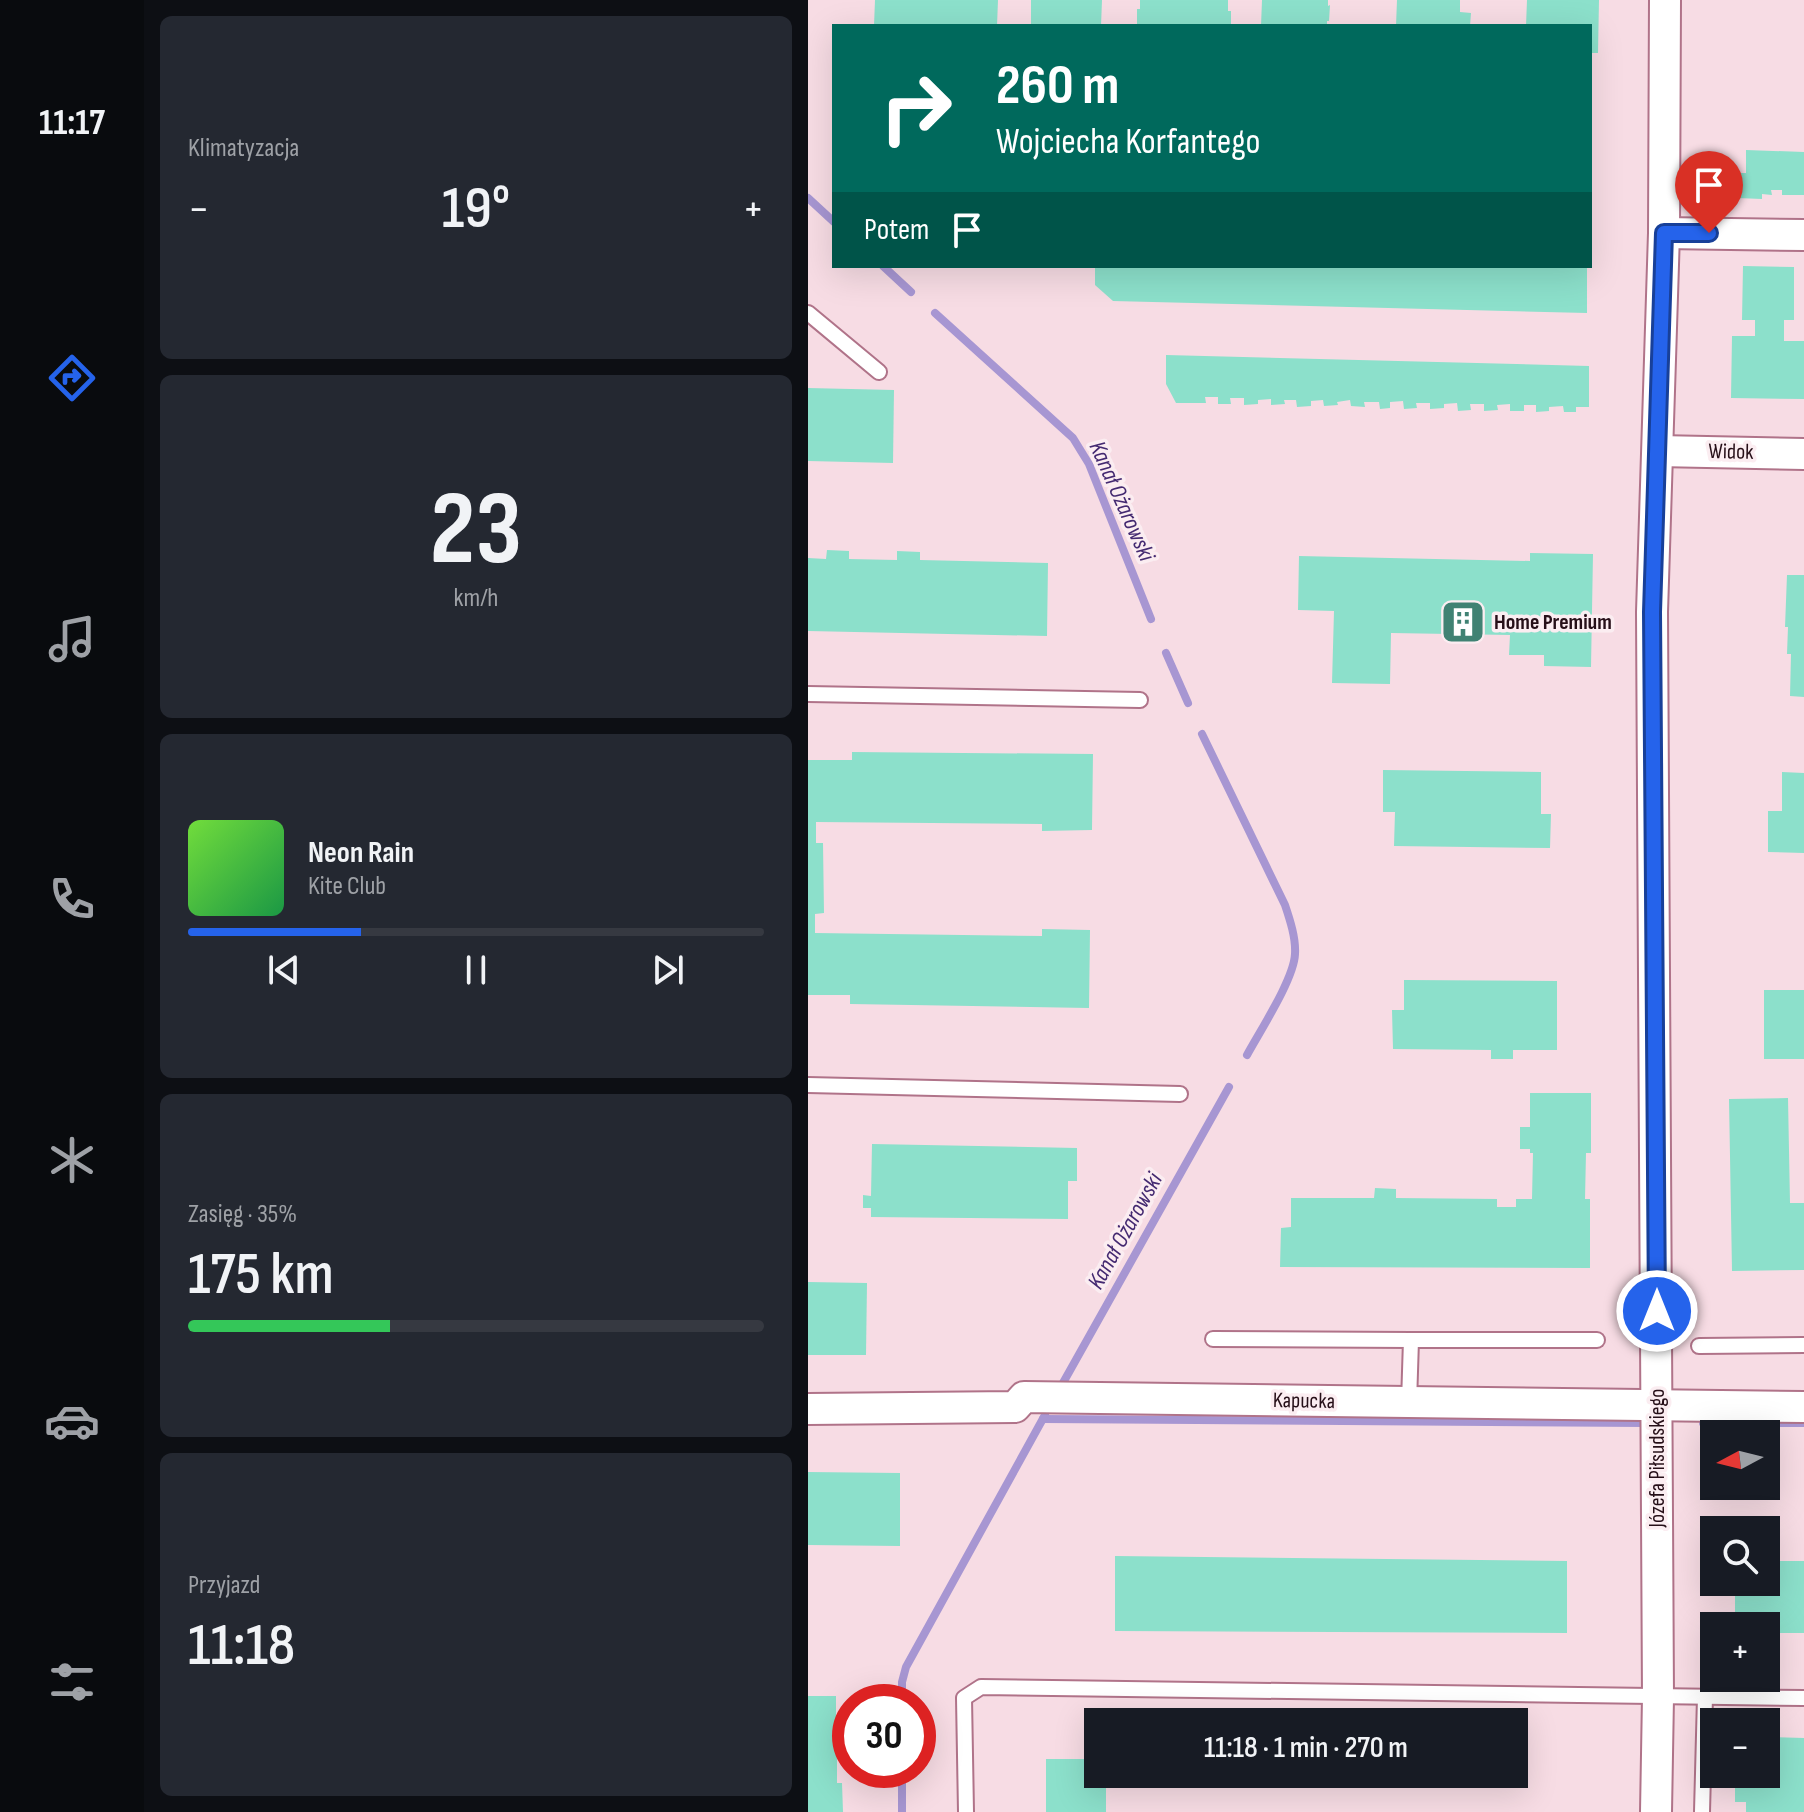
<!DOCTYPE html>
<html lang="pl">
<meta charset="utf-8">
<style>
:root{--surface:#171b24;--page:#242831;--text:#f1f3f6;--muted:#9ea1a6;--line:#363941;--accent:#2563eb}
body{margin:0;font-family:"Sofia Sans Condensed",sans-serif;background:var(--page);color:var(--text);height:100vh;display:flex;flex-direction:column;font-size:30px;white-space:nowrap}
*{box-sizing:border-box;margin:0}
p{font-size:26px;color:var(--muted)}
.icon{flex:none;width:44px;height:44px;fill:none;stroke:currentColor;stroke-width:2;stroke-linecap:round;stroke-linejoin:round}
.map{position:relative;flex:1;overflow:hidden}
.drawer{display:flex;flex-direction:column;gap:16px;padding:16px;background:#0d0f14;width:664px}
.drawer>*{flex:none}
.hud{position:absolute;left:24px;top:24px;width:760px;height:244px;border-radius:0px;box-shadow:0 8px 32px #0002;background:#00695c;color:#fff;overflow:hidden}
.needle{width:52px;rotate:263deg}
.buttons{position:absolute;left:892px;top:1420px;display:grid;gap:16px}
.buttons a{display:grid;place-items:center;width:80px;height:80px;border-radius:0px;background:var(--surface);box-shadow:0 8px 32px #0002;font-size:40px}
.speed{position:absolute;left:24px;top:1684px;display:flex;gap:16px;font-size:40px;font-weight:700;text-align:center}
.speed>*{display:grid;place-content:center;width:104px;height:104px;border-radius:50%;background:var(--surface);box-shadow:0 8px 32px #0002;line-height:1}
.speed .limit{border:12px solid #d22;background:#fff;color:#111}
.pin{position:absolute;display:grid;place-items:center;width:68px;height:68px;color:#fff;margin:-82px -34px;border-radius:50% 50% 50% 0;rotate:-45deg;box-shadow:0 0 8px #0007}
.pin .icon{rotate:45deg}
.me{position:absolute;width:88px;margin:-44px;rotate:0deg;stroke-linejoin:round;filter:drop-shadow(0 0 6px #0008)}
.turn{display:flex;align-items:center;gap:28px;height:168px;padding:0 32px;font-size:36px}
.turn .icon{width:104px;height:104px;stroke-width:2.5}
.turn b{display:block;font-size:56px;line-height:68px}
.then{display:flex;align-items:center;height:76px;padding:0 32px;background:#0003;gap:16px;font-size:30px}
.big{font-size:60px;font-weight:600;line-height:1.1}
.drawer .card{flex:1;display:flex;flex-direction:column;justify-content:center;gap:12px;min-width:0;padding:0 28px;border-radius:12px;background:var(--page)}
.drawer .dial{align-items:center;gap:0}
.dial b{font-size:104px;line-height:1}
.song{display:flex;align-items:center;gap:24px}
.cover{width:96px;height:96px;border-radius:12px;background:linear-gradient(135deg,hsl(100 70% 55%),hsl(140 70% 35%))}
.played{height:8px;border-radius:4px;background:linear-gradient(90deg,var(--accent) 30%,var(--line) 30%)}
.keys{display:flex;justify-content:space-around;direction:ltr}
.heat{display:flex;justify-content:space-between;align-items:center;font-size:44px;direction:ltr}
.charge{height:12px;border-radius:6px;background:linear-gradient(90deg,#34c759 35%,var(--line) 0)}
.trip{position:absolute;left:276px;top:1708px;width:444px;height:80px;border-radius:0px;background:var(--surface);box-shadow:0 8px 32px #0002;font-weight:600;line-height:80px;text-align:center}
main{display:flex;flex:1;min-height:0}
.menu{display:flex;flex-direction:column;width:144px;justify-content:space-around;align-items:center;background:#090b0e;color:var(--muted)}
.menu .icon{width:56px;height:56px}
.menu .selected{color:var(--accent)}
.menu b{font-size:36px;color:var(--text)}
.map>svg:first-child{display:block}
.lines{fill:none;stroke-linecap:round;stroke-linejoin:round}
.stream{stroke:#a796d2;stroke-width:8}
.building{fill:#8ce0cb}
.lane-casing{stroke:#b07389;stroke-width:18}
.street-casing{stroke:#b07389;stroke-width:34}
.lane{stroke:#fff;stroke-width:14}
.street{stroke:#fff;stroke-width:30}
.route-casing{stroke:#184099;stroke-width:20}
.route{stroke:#2563eb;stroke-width:14}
.labels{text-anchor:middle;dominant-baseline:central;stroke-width:7;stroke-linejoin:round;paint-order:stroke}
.street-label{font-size:22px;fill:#260f18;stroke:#fbedf1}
.poi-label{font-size:22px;font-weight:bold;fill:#260f18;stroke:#fbedf1;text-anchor:start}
.water-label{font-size:24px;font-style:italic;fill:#442a71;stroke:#fbedf1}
</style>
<main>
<nav class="menu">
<b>11:17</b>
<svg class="icon selected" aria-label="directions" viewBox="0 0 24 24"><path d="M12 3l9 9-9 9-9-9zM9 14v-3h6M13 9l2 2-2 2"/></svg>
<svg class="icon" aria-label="music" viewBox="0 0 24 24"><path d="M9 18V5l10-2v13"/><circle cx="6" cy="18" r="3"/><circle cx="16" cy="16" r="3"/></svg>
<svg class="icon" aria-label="phone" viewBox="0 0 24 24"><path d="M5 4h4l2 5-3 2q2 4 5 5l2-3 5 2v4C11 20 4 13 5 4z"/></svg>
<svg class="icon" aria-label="climate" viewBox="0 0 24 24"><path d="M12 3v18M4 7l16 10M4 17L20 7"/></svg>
<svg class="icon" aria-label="car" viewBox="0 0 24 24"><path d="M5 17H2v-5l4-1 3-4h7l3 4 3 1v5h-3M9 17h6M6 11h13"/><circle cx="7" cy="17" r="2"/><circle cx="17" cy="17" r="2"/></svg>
<svg class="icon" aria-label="filters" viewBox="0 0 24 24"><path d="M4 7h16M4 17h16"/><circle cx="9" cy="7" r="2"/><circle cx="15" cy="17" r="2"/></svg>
</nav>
<section class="drawer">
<div class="card"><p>Klimatyzacja</p>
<div class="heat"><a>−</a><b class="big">19°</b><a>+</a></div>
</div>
<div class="card dial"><b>23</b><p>km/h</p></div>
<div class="card">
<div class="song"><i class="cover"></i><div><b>Neon Rain</b><p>Kite Club</p></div></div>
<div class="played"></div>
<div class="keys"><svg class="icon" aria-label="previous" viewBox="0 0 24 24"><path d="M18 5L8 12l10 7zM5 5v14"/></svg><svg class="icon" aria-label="pause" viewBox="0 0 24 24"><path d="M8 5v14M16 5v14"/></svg><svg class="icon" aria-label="next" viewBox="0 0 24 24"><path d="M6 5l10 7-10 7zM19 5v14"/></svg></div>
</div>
<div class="card"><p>Zasięg · 35%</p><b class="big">175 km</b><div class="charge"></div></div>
<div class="card"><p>Przyjazd</p><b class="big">11:18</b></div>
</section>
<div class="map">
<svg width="996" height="1812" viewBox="0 0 996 1812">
<rect width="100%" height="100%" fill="#f7dce4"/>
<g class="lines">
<g class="stream">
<path d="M0,198L26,222"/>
<path d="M75,266L103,292"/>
<path d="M127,313L265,438L281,464L343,619"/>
<path d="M358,653L380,703"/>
<path d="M394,734L477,905C482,920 488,938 487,954C486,979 452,1031 439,1055"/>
<path d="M251,1390L421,1087"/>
<path d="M235,1419L837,1423"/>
<path d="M895,1423H996"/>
<path d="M94,1702V1682L98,1667L237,1415"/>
<path d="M94,1812V1770"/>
</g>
</g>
<g class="building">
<path d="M67,0H190L189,26H66Z"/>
<path d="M223,0H294L293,26H223Z"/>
<path d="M332,0H420V11H423V26H329V9H332Z"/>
<path d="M454,0H520V6L522,5L521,21H519V26H453Z"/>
<path d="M589,0H652V12L663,13L662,26H588Z"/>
<path d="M719,0H791L790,53H782V26H718Z"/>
<path d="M938,150L996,152V195H974V190H963L964,195L954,194V199L929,198V173H938Z"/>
<path d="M287,266H714V267L779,266V313L305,301L287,285Z"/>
<path d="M935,266L986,267V320H976V341H996V399L923,398L924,336H947V320H934Z"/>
<path d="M358,355L781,366V407H768V412H756L755,406L741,407V411L728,412V405H716V411H702V404L689,405L690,410L676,411V404H662L663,410L650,411L649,403L636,404V408L622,409V403H608L609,408L596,409L595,401L582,402V408L572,409L571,402H556L557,407L543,406L542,400L529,402L530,405L516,406L515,400L503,401V406L489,407L488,400H476L477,404L463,405V399L450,400V404L436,405V398H422L423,404H410V397H397L398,403H368L358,384Z"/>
<path d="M0,388L86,390L85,463L0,461Z"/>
<path d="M19,550L41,551V559L89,560V551L112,552V560L240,563L239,636L0,631V558L18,559Z"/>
<path d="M722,553L785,554L783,667L736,666V655H701L702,635L583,633L582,684L524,683L526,611L490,610L491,556L722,561Z"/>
<path d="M979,575H996V697L982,696L983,654H979L980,627H977Z"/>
<path d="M44,752L285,754L284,830L234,831V824L8,822V843H15L16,913L7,914V933L234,936V929L282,930L281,1008L42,1004V995H0V760H44Z"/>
<path d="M575,770L733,772V814H743L742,848L586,846L587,812H575Z"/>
<path d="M974,772L996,773V853L960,852V811H974Z"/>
<path d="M596,980L749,981V1050H705V1059H683V1050L585,1049L584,1010H596Z"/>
<rect x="956" y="990" width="40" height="69"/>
<path d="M722,1093H783V1153H778L777,1199H782V1268L472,1267L473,1228L483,1227V1198H566L567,1188L588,1189V1198L689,1199V1207H708V1199H724L725,1153H722V1149H712V1127H722Z"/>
<path d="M980,1098L982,1203H996V1270L924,1271L921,1099Z"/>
<path d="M64,1144L269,1148V1181H260V1219L63,1217V1208H55V1195L63,1196Z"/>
<path d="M0,1282L59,1283L58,1355H0Z"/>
<path d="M0,1472L92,1473V1546L0,1545Z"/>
<path d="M307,1556L759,1561V1633L307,1631Z"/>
<path d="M958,1561H996V1633H958V1626H927V1582H958Z"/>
<path d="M0,1696H28V1715H33L34,1748H29V1783H34L35,1812H0Z"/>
<path d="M958,1737L996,1738V1812H938V1802H927V1774H958Z"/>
<path d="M238,1759H290V1774H298V1812H238Z"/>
</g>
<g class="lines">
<g class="lane-casing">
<g id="lane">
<path d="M0,313L71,372"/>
<path d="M0,694L332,700"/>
<path d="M0,1085L372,1094"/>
<path d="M405,1339L603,1340L601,1403"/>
<path d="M603,1340H789"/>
<path d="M891,1346L996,1345"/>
<path d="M158,1812L156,1698L173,1687L996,1698"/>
<path d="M894,1812L897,1697"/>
</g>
</g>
<g class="street-casing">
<g id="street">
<path d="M856,233L996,235"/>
<path d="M850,451L996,454"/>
<path d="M0,1409L207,1407L216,1397L996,1407"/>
<path d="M848,1812L850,1697L844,612L856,233L857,0"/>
</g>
</g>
<use href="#lane" class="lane"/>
<use href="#street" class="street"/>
</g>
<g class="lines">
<g class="route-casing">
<path id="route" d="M849,1311L844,612L856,233H901"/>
</g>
<use href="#route" class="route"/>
</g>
<defs>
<g id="building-square" transform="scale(2.3)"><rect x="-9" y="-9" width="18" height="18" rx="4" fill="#408273" stroke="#fbedf1"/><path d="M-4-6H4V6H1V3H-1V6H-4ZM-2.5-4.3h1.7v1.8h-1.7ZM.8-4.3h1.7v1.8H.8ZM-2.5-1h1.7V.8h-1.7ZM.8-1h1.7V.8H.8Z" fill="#fff"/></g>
</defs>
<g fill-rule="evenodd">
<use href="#building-square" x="655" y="622"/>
</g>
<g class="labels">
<g class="street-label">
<text transform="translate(923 452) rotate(1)">Widok</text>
<text transform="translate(496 1401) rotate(1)">Kapucka</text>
<text transform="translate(849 1458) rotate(-90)">Józefa Piłsudskiego</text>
</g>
<g class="poi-label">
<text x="686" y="622">Home Premium</text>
</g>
<g class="water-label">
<text transform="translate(314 501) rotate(66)">Kanał Ożarowski</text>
<text transform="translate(317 1231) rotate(-61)">Kanał Ożarowski</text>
</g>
</g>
</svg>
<div class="buttons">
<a><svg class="needle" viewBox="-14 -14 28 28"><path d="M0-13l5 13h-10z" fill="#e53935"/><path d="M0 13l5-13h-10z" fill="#9ea1a6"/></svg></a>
<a><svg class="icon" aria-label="search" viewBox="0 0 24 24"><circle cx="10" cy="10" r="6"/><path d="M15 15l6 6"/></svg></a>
<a>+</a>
<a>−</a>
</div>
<div class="speed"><div class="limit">30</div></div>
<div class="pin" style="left:901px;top:233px;background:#d93025"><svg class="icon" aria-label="arrive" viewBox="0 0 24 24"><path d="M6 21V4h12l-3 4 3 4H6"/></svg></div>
<svg class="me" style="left:849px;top:1311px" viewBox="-20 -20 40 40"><circle r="17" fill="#2563eb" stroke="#fff" stroke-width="3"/><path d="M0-11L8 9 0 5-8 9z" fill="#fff"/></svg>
<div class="trip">11:18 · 1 min · 270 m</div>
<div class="hud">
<div class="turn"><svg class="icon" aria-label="right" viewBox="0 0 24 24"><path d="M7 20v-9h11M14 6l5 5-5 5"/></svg><div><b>260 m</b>Wojciecha Korfantego</div></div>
<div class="then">Potem<svg class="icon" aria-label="arrive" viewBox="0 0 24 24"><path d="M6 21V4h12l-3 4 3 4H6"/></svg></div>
</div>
</div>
</main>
